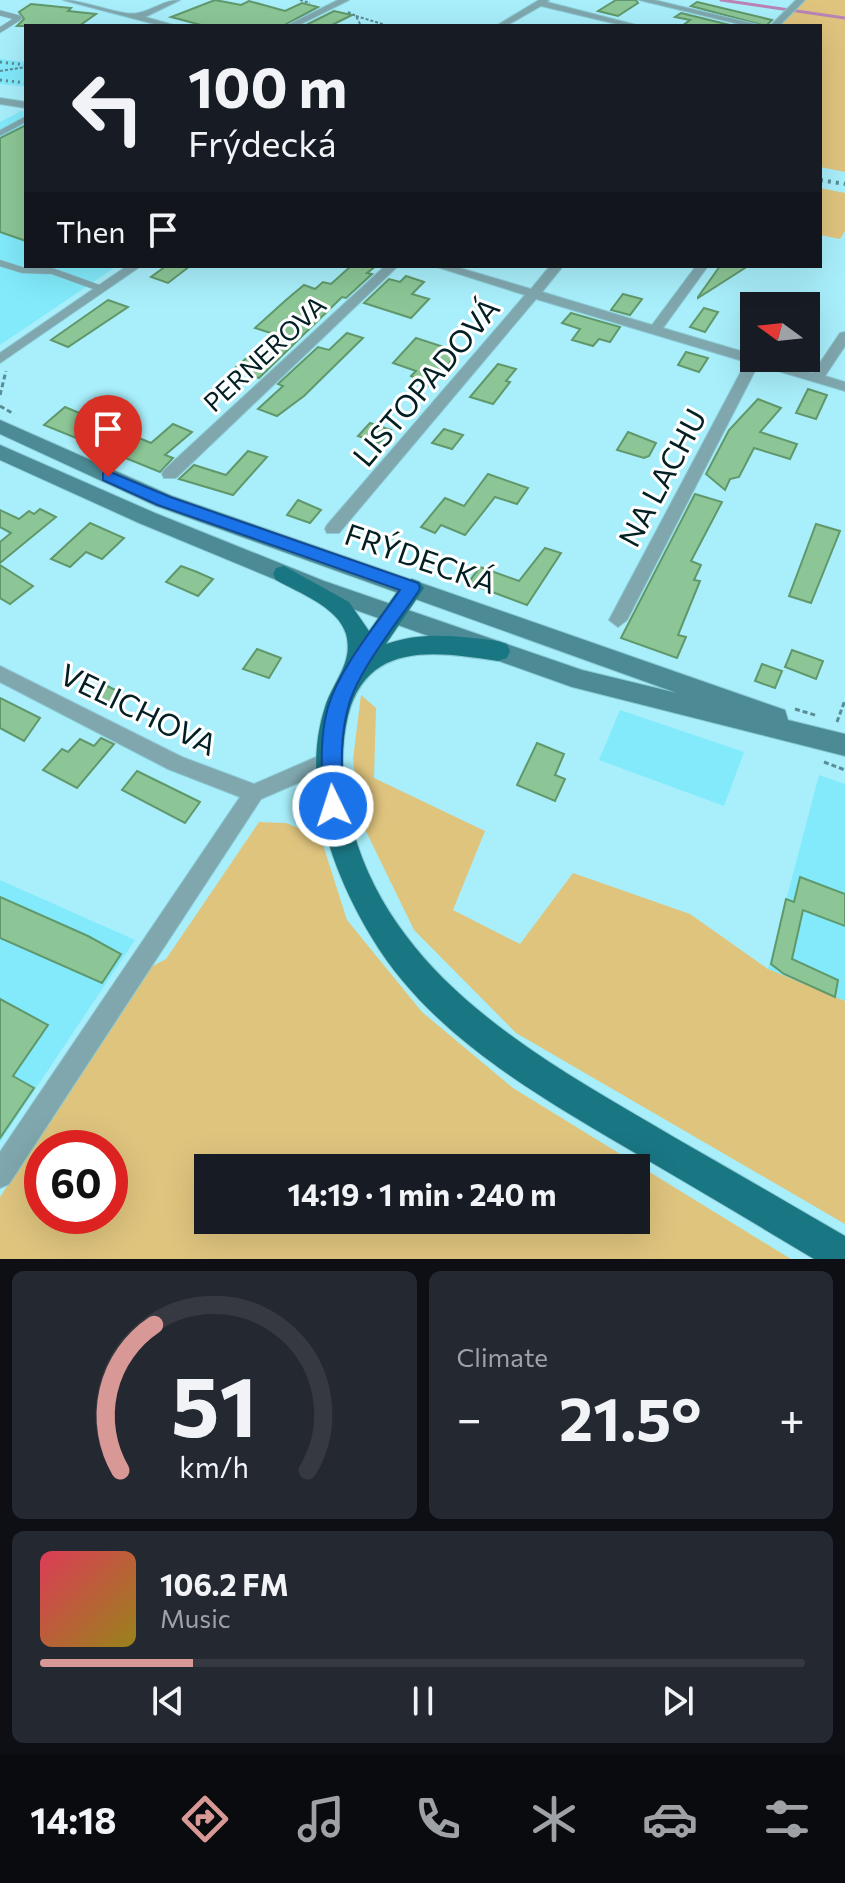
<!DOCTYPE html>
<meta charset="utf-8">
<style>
:root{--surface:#171b24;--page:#242831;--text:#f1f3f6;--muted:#9ea1a6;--line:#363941;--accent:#d89996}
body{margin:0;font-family:Commissioner,sans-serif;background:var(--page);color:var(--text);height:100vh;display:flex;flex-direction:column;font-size:30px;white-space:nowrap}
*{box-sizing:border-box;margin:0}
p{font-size:26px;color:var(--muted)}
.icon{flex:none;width:44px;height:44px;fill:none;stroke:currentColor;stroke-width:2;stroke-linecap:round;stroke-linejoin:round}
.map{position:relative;height:1259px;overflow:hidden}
.details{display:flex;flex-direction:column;gap:12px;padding:12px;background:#0d0f14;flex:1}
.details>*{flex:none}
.banner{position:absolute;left:24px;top:24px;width:798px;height:244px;border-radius:0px;box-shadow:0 8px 32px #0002;background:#171b24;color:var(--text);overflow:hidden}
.needle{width:52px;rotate:285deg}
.fabs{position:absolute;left:740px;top:292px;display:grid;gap:16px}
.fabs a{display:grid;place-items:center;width:80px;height:80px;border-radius:0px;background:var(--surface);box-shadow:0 8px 32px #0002;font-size:40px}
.speed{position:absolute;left:24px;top:1130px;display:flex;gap:16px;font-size:40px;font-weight:700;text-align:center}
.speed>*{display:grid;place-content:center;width:104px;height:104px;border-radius:50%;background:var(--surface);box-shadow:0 8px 32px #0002;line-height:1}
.speed .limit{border:12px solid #d22;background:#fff;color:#111}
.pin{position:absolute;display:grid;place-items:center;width:68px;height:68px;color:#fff;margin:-82px -34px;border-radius:50% 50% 50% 0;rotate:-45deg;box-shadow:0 0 8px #0007}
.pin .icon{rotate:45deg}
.me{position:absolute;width:88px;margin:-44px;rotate:356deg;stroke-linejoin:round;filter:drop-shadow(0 0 6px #0008)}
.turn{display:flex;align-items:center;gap:28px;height:168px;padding:0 32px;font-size:36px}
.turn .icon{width:104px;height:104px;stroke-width:2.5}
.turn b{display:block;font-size:56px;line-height:68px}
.then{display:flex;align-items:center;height:76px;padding:0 32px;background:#0003;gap:16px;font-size:30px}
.big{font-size:60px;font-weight:700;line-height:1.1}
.details .widget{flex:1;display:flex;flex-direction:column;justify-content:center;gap:12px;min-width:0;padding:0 28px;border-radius:12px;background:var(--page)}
.details .dial{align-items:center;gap:0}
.dial svg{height:208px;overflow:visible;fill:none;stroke:var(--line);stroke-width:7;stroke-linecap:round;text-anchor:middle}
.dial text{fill:var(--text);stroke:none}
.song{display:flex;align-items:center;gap:24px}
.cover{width:96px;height:96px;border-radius:12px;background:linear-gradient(135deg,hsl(350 70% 55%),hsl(50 70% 35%))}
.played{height:8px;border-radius:4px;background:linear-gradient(90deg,var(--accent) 20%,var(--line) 20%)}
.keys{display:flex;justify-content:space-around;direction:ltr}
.heat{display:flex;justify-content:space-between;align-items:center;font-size:44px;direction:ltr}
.details .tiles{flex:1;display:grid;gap:12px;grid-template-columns:1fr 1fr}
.widget:last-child{grid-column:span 2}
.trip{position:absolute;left:194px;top:1154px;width:456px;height:80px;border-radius:0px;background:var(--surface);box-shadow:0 8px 32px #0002;font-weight:700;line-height:80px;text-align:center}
.menu{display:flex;height:128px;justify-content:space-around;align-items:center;background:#090b0e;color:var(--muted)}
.menu .icon{width:56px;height:56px}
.menu .active{color:var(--accent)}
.menu b{font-size:36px;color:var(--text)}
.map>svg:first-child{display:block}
.built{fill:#82eafb}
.green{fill:#dfc47e;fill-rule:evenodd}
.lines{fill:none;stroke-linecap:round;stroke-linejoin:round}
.stream{stroke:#bb83b6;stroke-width:3}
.building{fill:#8cc696;stroke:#60986b;stroke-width:2}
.lane-far1-casing{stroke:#8acad4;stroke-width:6}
.lane-casing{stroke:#8acad4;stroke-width:7}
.street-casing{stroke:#8acad4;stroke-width:2}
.secondary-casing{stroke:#8acad4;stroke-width:2}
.primary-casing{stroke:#8acad4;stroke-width:2}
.path-far1{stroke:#598c94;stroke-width:2;stroke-dasharray:3 2;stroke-linecap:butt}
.path{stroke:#598c94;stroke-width:3;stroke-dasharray:5 3;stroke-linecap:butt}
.lane-far1{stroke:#80a7ae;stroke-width:5}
.lane{stroke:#80a7ae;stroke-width:6}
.street{fill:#80a7ae;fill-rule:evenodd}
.secondary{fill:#4c8b95;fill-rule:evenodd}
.primary{fill:#197683;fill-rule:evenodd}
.rail-far1{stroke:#598c94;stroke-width:3;stroke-dasharray:2 4;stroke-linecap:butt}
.rail{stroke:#598c94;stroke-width:4;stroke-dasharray:3 5;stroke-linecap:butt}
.route{fill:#1a73e8;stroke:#114b97;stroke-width:2}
.labels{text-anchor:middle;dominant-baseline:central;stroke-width:6;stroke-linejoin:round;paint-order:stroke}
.far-street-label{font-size:26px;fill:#022024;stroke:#fff}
.street-label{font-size:30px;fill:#022024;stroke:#fff}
</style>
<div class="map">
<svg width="845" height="1259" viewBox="0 0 845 1259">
<rect width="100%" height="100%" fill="#a8effb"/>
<g class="built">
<path d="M0,59L26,62V87L0,84Z"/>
<path d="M21,111H26V266H117L0,345V122Z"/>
<path d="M620,710L744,752L724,806L599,760Z"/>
<path d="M819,775L845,784V1001L768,969Z"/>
<path d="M0,880L135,940L0,1142Z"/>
</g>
<g class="green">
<path d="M805,0H845V172L820,167V26H777Z"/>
<path d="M820,188L845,193V231L840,239L820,235Z"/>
<path d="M361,695L376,708L374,778L485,831L453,910L520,944L573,873L690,914L768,969L845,1001V1224L516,1033L414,930L360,819L353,759Z"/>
<path d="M259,822L286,823L308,832L323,845L347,920L422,1012L513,1088L791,1259H0V1197L149,968L166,959ZM42,1148H110V1216H42ZM208,1168H636V1220H208Z"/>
</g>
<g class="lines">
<path class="stream" d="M721,0L845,18"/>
</g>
<g class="building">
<path d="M215,0L241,5L249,1L285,11L302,3L318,7L283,26H205L171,17Z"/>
<path d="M616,0H636L638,3L618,16L598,11Z"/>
<path d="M697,2L772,20L766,26L691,6Z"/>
<path d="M31,4L71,8L68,11L96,14L79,26H17L24,19L19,12Z"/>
<path d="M334,11L352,15L330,26H304Z"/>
<path d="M681,13L734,26H682L690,20L675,17Z"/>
<path d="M26,125V241L0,232V138Z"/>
<path d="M166,266H190L168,283L151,277Z"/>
<path d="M351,266H376L367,273L372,274L346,298L342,297L259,378L234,369L274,334L255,328L286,300L304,285L315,289L323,282L331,284Z"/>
<path d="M720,266H748L698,298V297Z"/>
<path d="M406,276L424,282L412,294L429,299L411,318L364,303L389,279L400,282Z"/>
<path d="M623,294L642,299L630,315L611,310Z"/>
<path d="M108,300L128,307L68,347L51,340Z"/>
<path d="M704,308L718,312L705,332L690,327Z"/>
<path d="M571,313L620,327L610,342L599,339L593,346L572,340L580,329L562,323Z"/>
<path d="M347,333L363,338L304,396L277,416L258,409L283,386L278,384L318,347L329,350Z"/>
<path d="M416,338L459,352L430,386L413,380L415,378L411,376L416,371L393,363Z"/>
<path d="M686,352L708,358L699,372L678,365Z"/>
<path d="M498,364L516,369L506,381L510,382L493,404L470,397Z"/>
<path d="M808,389L827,395L816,419L796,413Z"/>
<path d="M758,399L781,408L760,432L797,444L790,459L754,448L739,477L730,479L725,490L706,474L729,430Z"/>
<path d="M65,407L151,443L173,424L192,432L165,455L173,458L160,472L44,425Z"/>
<path d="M370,423L391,430L379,443L358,436Z"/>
<path d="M444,429L463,435L452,449L432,443Z"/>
<path d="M628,432L656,443L649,456L644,458L617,450Z"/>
<path d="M248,451L267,457L233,495L179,479L194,465L226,475Z"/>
<path d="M488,474L528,488L517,504L495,497L465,535L441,525L435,533L421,527L445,498L464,506Z"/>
<path d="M695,494L722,502L691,561L701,565L694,580L700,581L678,635L686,637L677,658L621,638Z"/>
<path d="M298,500L321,510L310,523L287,515Z"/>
<path d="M40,509L56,517L0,563V542L11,533L0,527V510L19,519L29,511L34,514Z"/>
<path d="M90,523L124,538L102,559L86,552L70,567L51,559Z"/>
<path d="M816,524L840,531L811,603L789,596Z"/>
<path d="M545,548L561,553L527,605L468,583L480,567L519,581Z"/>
<path d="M0,565L33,586L10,604L0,598Z"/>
<path d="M181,566L197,572L213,579L198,596L166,582Z"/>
<path d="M257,649L281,658L269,678L243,669Z"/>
<path d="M792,650L823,661L816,679L785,667Z"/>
<path d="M762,664L782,671L775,688L755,681Z"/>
<path d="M105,685L126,695L115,707L94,696Z"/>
<path d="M0,698L40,718L24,741L0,728Z"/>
<path d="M101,738L114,744L77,788L43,770L62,749L68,752L80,739L94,746Z"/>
<path d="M537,743L564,754L555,775L565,779L555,801L517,785Z"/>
<path d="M137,771L200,802L185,823L122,790Z"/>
<path d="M800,877L845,894V926L803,910L792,959L838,980L835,997L784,974L771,964L786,899L794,902Z"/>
<path d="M0,897L88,936L121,954L102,983L0,938Z"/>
<path d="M0,999L48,1025L13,1076L34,1088L0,1138Z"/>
</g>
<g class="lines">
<g class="lane-far1-casing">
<g id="lane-far1">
<path d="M0,13L19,18L0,30"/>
<path d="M0,133L26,119"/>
</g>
</g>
<g class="lane-casing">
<path id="lane" d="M0,263L22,270L52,271L102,289"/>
</g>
<g class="street-casing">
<g id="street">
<path d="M63,0C84,0 123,17 138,13C153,10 164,0 180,0L145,17L177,26H162Z"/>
<path d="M338,0H349L297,26H286Z"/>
<path d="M539,0H549L547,2L640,26H625L541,6L506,26H496Z"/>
<path d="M639,0H654L763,26H747Z"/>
<path d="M796,0H805L779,26H770Z"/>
<path d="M0,98L26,102V108L0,104Z"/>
<path d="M127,266H141L0,363V353Z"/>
<path d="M385,266H398L176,478H164L162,474L164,470Z"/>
<path d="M434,266H453L531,289L550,266H563L542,292L652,325L696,266H708L663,328L754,355V358L813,373L840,333L845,332V346L825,376L845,382V391L758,365L627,620L618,627L609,620L746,362L536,299L339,533H327L325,529L327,525L525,295Z"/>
<path d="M0,666L182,757L254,784L330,751L337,754L340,760L337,766L261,799L9,1184L0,1188V1152L240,797L168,769L0,682Z"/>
</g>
</g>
<g class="secondary-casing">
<path id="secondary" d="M0,420L172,496L785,710L788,720L845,734V756L572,687L308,593L139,523L0,460V445L155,513L324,581L582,670L677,693L156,506L0,434Z"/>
</g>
<g class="primary-casing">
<path id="primary" d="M284,566L349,602L369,631L404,582L412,579L420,582L424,588L386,644C423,631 459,636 498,641L507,644L510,651L507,658L498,661C437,652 367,640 348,716C339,754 343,793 353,830C395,982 546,1062 672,1136C730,1169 788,1203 845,1236V1259H814C757,1225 699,1190 642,1157C544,1099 432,1038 372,938C332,872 300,784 325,707C333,681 354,663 346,634C338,607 299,593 276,580L273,574L276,568Z"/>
</g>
<g class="path-far1">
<path d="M300,0L310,3"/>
<path d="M348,12L356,16L361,26"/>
<path d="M356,16L389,26"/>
<path d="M0,71L26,67"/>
</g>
<g class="path">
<path d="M0,395L6,371"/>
<path d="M0,406L14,414"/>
<path d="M795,709L818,716"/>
<path d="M837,722L845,700"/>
<path d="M824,762L845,770"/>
</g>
<use href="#lane-far1" class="lane-far1"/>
<use href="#lane" class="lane"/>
<use href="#street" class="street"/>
<use href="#secondary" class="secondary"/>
<use href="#primary" class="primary"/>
<g class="rail-far1">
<path d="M0,62L26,65"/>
<path d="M0,80L26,83"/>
</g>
<path class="rail" d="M820,180L845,184"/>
</g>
<path class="route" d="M108,471L170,497L418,583L420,588L418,592C397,623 356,673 348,708C339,740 342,773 343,806L340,812L333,815L326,812L323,806C322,772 319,739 328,707C341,665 376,626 400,590L158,505L103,480V473Z"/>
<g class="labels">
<g class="far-street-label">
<text transform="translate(264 353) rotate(-43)">PERNEROVA</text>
</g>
<g class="street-label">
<text transform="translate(425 381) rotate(-50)">LISTOPADOVÁ</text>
<text transform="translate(661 477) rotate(-62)">NA LACHU</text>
<text transform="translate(421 557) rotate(19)">FRÝDECKÁ</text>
<text transform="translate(139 708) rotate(26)">VELICHOVA</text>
</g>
</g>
</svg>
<div class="fabs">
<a><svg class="needle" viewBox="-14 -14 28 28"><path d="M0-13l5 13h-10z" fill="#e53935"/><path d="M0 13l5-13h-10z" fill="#9ea1a6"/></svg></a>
</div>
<div class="speed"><div class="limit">60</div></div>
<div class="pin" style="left:108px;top:477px;background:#d93025"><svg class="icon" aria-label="arrive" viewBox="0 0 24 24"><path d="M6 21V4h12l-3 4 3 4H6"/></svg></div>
<svg class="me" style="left:333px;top:806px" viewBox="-20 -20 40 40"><circle r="17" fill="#1a73e8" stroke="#fff" stroke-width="3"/><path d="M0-11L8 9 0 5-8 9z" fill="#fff"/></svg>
<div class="trip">14:19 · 1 min · 240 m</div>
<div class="banner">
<div class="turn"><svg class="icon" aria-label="left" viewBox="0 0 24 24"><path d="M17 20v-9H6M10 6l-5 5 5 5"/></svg><div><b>100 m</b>Frýdecká</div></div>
<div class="then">Then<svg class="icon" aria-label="arrive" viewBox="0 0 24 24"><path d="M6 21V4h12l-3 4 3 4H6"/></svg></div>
</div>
</div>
<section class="details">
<div class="tiles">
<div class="widget dial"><svg viewBox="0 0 100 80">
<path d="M14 69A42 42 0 1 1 86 69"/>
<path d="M14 69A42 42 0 0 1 27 13" stroke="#d89996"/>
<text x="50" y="56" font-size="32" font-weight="700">51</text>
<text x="50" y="72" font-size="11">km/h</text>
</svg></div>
<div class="widget"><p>Climate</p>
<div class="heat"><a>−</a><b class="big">21.5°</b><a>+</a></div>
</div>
<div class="widget">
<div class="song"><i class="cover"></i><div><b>106.2 FM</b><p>Music</p></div></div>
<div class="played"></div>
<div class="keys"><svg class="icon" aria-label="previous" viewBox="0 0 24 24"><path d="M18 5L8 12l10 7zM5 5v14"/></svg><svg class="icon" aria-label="pause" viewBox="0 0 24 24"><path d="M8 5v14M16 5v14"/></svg><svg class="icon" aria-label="next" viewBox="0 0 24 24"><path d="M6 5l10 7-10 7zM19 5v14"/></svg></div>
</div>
</div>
</section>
<nav class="menu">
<b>14:18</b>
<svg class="icon active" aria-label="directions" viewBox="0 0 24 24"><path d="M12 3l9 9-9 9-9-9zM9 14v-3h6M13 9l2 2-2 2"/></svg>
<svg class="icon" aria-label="music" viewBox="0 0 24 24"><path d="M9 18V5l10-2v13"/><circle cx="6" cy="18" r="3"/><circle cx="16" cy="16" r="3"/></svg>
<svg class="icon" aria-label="phone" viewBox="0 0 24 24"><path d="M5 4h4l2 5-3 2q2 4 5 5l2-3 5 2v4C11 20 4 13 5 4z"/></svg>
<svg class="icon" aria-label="climate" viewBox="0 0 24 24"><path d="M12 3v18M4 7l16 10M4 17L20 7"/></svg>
<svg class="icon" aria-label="car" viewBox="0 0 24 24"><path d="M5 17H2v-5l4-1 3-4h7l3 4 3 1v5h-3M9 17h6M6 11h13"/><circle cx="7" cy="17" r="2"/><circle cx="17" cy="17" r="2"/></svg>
<svg class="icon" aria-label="filters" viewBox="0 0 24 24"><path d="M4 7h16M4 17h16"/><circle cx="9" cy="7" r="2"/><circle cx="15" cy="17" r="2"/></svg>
</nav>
